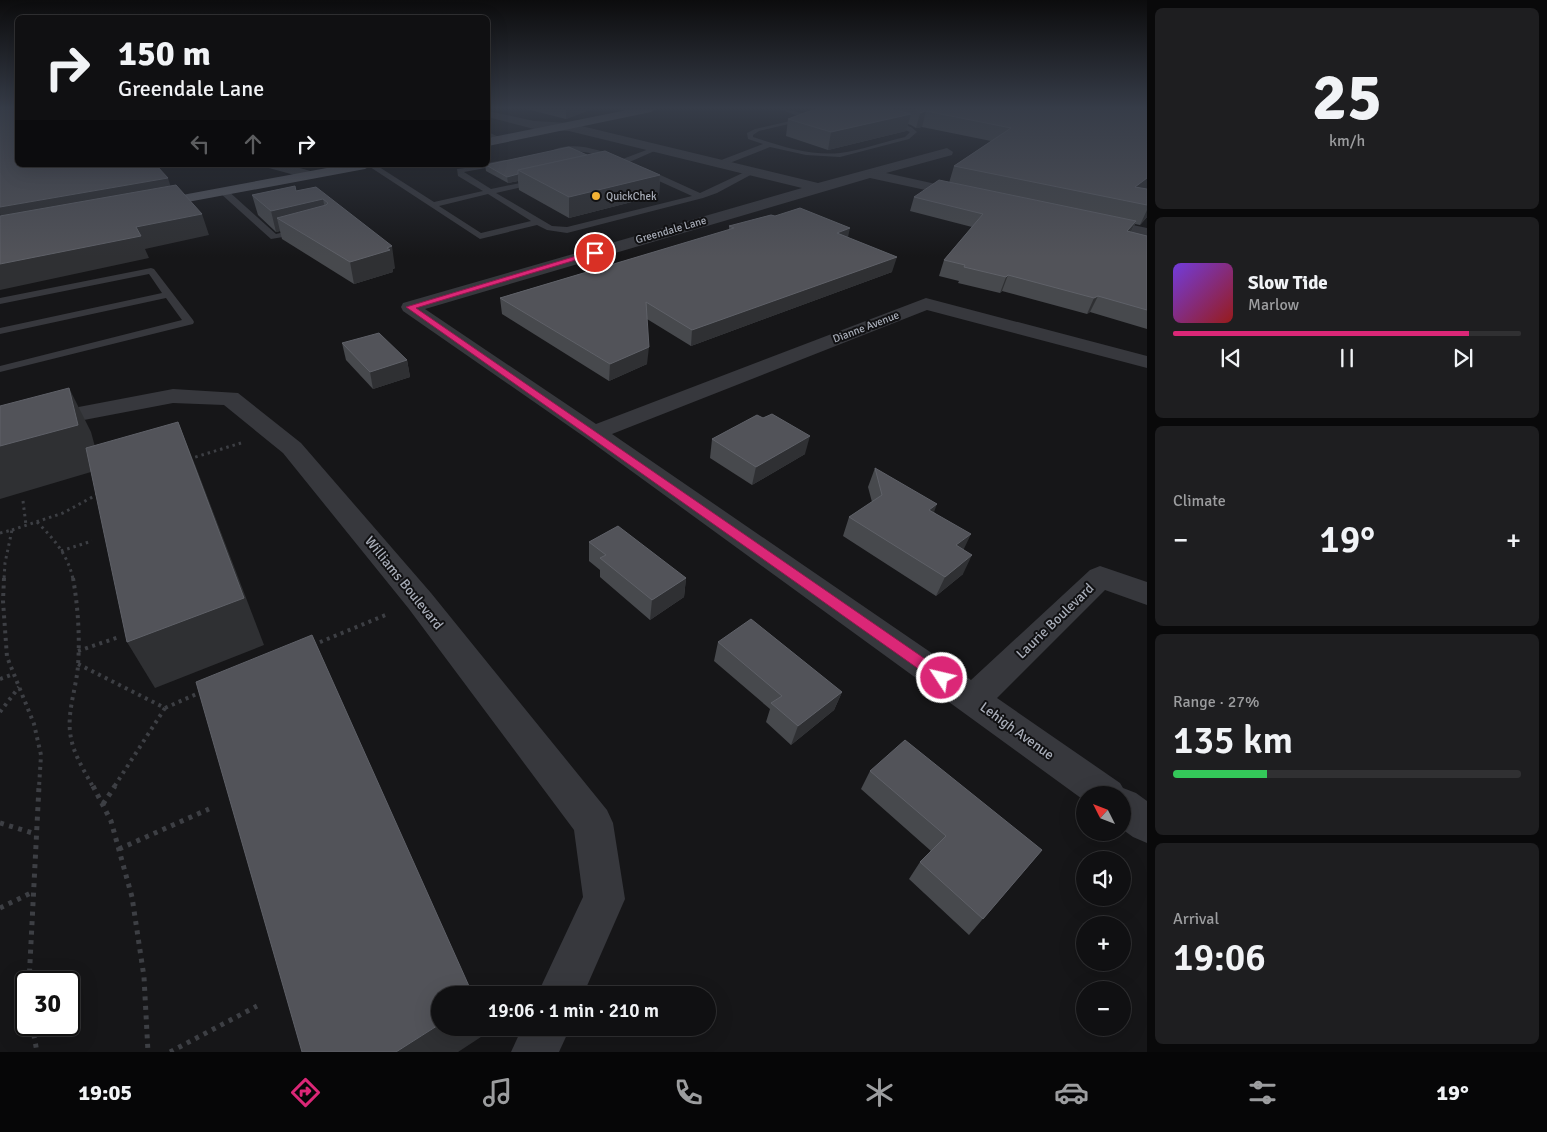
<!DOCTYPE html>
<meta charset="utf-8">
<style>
:root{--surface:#101012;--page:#1e1e20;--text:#f1f3f6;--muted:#9c9d9f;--line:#303032;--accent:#db2777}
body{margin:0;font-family:Signika,sans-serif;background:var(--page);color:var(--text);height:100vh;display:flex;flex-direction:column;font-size:19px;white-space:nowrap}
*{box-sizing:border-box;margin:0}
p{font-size:16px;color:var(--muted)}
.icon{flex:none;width:28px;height:28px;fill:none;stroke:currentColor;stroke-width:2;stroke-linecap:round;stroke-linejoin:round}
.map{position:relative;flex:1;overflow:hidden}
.sheet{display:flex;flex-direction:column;gap:8px;padding:8px;background:#09090a;width:400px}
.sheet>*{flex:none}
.top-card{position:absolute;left:15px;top:15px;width:475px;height:152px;border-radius:8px;box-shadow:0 5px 20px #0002,0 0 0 1px var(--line);background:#101012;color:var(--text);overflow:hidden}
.needle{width:32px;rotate:312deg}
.fabs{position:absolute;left:1076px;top:786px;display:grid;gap:10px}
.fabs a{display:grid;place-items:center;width:55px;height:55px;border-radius:50%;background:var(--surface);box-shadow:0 5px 20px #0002,0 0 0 1px var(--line);font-size:25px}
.speed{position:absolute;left:15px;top:971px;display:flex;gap:10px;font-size:25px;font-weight:700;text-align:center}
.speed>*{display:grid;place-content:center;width:65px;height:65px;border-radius:50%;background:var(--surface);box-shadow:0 5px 20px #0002,0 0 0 1px var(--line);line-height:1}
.speed .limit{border:2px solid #111;border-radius:8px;background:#fff;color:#111}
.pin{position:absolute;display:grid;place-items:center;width:42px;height:42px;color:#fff;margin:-21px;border:2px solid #fff;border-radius:50%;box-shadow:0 1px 5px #0007}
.me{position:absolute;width:55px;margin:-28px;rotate:305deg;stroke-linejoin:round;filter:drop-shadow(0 0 4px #0008)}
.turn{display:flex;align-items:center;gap:18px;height:105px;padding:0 20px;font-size:22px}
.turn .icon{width:65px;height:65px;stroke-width:2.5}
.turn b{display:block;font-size:35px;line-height:42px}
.lanes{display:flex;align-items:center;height:48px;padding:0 20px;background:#0003;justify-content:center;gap:25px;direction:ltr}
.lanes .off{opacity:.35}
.big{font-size:38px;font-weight:600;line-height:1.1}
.sheet .widget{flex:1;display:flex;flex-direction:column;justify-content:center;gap:8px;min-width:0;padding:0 18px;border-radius:8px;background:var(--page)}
.sheet .dial{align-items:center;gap:0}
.dial b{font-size:65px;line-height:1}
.song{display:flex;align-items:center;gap:15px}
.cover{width:60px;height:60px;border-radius:8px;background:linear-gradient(135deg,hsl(260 70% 55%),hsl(0 70% 35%))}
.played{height:5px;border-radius:2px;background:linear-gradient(90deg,var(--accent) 85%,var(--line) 85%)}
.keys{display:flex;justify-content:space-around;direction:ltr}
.heat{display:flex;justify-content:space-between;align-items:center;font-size:28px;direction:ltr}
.charge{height:8px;border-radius:4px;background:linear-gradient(90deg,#34c759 27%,var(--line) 0)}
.trip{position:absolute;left:431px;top:986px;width:285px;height:50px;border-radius:25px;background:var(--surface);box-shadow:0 5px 20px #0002,0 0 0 1px var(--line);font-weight:600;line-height:50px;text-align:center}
.dock{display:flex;height:80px;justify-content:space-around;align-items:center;background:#060607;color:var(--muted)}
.dock .icon{width:35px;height:35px}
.dock .on{color:var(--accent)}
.dock b{font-size:22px;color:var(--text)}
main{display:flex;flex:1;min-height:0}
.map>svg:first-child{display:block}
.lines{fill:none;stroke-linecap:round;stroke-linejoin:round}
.path-far2{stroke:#3d3f44;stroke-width:3;stroke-dasharray:2.5 4;stroke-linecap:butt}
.path-far1{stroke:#3d3f44;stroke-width:4;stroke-dasharray:3 4.5;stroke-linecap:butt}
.path{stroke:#3d3f44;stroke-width:5;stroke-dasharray:4 5.5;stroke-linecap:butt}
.lane{fill:#37383d;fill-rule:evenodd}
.street{fill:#37383d;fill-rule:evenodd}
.primary{fill:#53555c;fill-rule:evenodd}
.wall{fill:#47494d}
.shaded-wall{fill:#2f3033}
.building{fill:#525359;stroke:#5f6168}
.route{fill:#db2777;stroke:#8e194d}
.poi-dot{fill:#f2b134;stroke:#111113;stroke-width:2}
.labels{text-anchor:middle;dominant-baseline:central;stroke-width:4;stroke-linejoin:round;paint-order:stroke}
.far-poi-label{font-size:11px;fill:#a8adb8;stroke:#111113;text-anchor:start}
.far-street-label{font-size:11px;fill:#a8adb8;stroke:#111113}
.street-label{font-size:14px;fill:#a8adb8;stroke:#111113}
</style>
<main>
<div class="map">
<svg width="1147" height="1052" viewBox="0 0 1147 1052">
<rect width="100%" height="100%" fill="#161618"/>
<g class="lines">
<g class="path-far2">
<path d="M189,459L241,443"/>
<path d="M23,501L26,525"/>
<path d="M37,522C54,539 68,555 73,579"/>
<path d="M12,530L63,513L98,494"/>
<path d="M0,533L12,530L5,563L4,579"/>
<path d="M61,551L92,541"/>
</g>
<g class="path-far1">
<path d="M4,578L3,601L7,657L34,724L41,755L39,787"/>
<path d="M73,578C78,607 80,636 78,666C76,690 66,714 71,738C74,755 85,772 93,787"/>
<path d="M313,645L388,614"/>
<path d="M78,651L119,637"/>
<path d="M78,664L165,708L114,787"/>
<path d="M0,679L14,674"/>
<path d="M165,708L201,692"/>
<path d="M0,712L19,687"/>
</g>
<g class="path">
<path d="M93,786L111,821L132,897L144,977L148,1052"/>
<path d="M103,804L115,786"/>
<path d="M0,823L36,834"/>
<path d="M119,849L209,809"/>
<path d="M0,908L33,892"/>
<path d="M29,982L39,786"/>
<path d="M32,1025L37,1052"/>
<path d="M170,1052L257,1006"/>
</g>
<g class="lane">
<path d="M620,109H630L638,113L635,115Z"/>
<path d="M780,109C794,109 806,117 820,114L823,116L759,131L753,135V137C781,146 811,156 840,153C862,150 883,142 905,137L910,132L887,123V121L889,120L911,127L917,132L909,139L840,157L806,155L770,147L722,166H716V162L763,144L748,139L747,133L755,129L803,118Z"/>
<path d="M488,132L503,139L504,140L501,142L488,136Z"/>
<path d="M657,146L660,148L659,149L625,164L609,167H606V163L613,162C599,155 585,150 569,152C563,152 555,155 550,152C569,140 602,149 620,160Z"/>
<path d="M504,160H507V164L464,172L491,189L540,179V183L496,193L552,226L567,227L692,196L639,172V168H645L700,193L749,170L756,172L717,193L703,198L567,233L547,230L537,225L480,239L367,165H376L434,202L483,191L458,176L457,169L488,165V163ZM488,194L531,221L481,233L439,206Z"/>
<path d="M220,189H226L276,234L301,228L305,231L301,234L271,239L220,193Z"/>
<path d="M151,268L154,269L193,320L194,322L193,324L0,372V366L182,320L166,298L0,334V328L162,293L149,274L0,304V298Z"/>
</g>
<g class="street">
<path d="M488,111L534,121L569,123L818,183L947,148L953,152L952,155L886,173L972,192L974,195L972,198L967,199L870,178L425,309L596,424L926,298L1147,356V368L927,310L612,434L971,680L1090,570L1100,566L1147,582V605L1105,590L997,698L1120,783L1123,788L1136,793L1147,801V843L1133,837L1122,829V795H1085V801L586,438L403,311L401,307L403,303L802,188L569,131L534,129L488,117Z"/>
<path d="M267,165H289L314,172L316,175L309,179L269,168Z"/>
<path d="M1095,217L1147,228V238L1089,225L1087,222L1089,219Z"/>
<path d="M173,389L238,393L301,443L431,593L607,810L613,823L625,899L583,995H537L583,897L574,830L409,609L283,453L224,405L173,403L0,436V422Z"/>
<path d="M522,1028H570L559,1052H511Z"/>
</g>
<g class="primary">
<path d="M632,109H656L651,112L488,146V138Z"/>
<path d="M343,165H372L365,169L150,209L145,208L143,205L145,202L150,201Z"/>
</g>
</g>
<g class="wall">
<path d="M526,109H592L566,119Z"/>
<path d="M815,109H1147V217L1140,225L1135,224L1131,232L1147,236V329L1090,312L1087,314L1002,291L1000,293L958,283L959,281L939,276L944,260L972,227L910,211L914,197L949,183L954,166L991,141L922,127L916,128L911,125L908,124L906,131L828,150L786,136L788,119Z"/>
<path d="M587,155L660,175L659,195L569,218L519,190L518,181L508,183L486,171L485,165Z"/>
<path d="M316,187L395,268L393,269V272L354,284L282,239L280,231L276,232L258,215L252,195L296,191Z"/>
<path d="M775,216L848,237L892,272L691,346L647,319V364L609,381L502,314L500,298L729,230V226Z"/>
<path d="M342,343L407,360L410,377L373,389L346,360Z"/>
<path d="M763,418L805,454L752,485L710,458L712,439Z"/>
<path d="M875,468L934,512L963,549V574L936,596L843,536L849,517L872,502L868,487Z"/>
<path d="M589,542L686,578L684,597L650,620L600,577V570L589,561Z"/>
<path d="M718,642L842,692L834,710L791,745L766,722L770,709L714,661Z"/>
<path d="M870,771L1042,850L969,935L909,879L920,862L931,851L861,789Z"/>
</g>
<g class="shaded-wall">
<path d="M566,109H592L566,119Z"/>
<path d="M926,111L922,127L916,128L920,113Z"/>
<path d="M911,114L906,131L828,150L831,132Z"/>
<path d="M518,174V181L508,183L507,177Z"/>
<path d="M660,175L659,195L569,218V197Z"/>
<path d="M168,178L173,194L5,224L0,214V207Z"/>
<path d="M1147,178V189L1135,187Z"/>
<path d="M323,199L327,220L277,218L280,231L276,232L271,211Z"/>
<path d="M1147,210V217L1140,225Z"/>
<path d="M202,214L209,235L145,249L149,258L0,290V264L136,227Z"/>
<path d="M1136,221L1129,236L1127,231Z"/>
<path d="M850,228L847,242L837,233Z"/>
<path d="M392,246L395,268L393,269V272L354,284L350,262Z"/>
<path d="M897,257L892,272L691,346L692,330Z"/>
<path d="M1008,275L1002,291L1000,293L1006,277Z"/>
<path d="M1098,296L1090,312L1087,314L1094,298Z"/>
<path d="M649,347L647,364L609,381L610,364Z"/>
<path d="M407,360L410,377L373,389L370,372Z"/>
<path d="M69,388L91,432L101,469L0,499V446Z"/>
<path d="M178,422L196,467L264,645L155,688L127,642Z"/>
<path d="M810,436L805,454L752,485L756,467Z"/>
<path d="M937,504L930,523L929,510Z"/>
<path d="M971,534L962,553L956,545Z"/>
<path d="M972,555L963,574L936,596L945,577Z"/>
<path d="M686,578L684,597L650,620L652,600Z"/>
<path d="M842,692L834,710L791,745L798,726Z"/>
<path d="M440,1024V1028H482L484,1035L458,1052H396Z"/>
</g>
<g class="building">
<path d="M0,109H18V165H156L168,178L0,207Z"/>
<path d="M815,109H892L911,114L831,132L788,119Z"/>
<path d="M915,109H1147V178L1135,187L1147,189V205L954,166L1011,128L926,111L920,113Z"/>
<path d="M569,147L587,155L518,170V174L507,177L486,165Z"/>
<path d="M605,151L660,175L569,197L518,170Z"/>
<path d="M939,180L1136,221L1127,231L1147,236V310L1098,296L1094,298L1008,275L1006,277L964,267L965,265L944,260L983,214L914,197Z"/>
<path d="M176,185L202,214L136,227L141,236L0,264V216Z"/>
<path d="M295,186L296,191L316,187L392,246L387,248L390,250L350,262L277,218L326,205L328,203L323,199L271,211L252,195Z"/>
<path d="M800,208L850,228L837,233L897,257L692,330L646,302L649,347L610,364L500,298L734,228L729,226L771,215L775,216Z"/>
<path d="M379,333L407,360L370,372L342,343Z"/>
<path d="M69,388L78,425L0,446V406Z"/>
<path d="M772,414L810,436L756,467L712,439L757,415L763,418Z"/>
<path d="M178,422L244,598L127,642L86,448Z"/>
<path d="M875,468L937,504L929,510L971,534L956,545L972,555L945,577L849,517L882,495Z"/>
<path d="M618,526L686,578L652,600L600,558L606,555L589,542Z"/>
<path d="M751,619L842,692L798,726L771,703L782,696L718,642Z"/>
<path d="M312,635L473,995H440V1024L396,1052H302L196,682Z"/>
<path d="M905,740L1042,850L983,919L920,862L946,836L870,771Z"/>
</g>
<linearGradient id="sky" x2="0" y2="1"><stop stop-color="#0c0c0d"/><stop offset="0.42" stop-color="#363c48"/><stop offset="1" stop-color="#363c48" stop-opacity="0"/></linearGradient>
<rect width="1147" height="257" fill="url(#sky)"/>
<path class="route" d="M593,251L599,253L416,308L947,674L949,678L947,682L942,683L937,682L406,307Z"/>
<circle class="poi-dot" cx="596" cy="196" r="5"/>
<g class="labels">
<g class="far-poi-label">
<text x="606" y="196">QuickChek</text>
</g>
<g class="far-street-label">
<text transform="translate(671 230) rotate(-16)">Greendale Lane</text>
<text transform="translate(866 327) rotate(-21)">Dianne Avenue</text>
</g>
<g class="street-label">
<text transform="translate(404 583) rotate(51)">Williams Boulevard</text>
<text transform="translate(1055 621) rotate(-44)">Laurie Boulevard</text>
<text transform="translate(1017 731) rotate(36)">Lehigh Avenue</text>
</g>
</g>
</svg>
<div class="fabs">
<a><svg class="needle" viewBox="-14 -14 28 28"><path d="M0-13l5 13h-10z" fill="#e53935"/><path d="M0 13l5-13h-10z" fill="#9c9d9f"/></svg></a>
<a><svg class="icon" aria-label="sound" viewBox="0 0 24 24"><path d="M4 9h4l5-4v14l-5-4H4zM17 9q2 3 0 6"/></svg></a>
<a>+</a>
<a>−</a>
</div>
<div class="speed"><div class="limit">30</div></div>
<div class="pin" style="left:595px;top:253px;background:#d93025"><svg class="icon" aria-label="arrive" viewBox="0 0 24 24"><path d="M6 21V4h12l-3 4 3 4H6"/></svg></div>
<svg class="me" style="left:942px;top:678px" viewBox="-20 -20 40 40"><circle r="17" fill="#db2777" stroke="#fff" stroke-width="3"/><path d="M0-11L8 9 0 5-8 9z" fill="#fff"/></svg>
<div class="trip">19:06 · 1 min · 210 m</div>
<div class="top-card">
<div class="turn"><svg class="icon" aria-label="right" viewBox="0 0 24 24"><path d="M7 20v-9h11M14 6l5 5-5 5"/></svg><div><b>150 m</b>Greendale Lane</div></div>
<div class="lanes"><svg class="icon off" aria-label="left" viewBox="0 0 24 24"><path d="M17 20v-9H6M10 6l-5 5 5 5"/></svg><svg class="icon off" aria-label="ahead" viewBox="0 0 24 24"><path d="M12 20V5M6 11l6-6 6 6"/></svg><svg class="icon" aria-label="right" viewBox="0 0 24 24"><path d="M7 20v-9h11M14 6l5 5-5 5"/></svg></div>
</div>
</div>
<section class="sheet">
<div class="widget dial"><b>25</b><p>km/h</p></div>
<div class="widget">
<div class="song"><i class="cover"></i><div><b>Slow Tide</b><p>Marlow</p></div></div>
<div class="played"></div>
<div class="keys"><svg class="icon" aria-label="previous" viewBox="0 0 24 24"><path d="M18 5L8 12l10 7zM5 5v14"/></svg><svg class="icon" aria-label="pause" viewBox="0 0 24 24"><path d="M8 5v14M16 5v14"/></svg><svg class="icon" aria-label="next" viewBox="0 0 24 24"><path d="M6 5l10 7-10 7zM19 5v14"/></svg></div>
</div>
<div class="widget"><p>Climate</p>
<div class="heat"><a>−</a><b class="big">19°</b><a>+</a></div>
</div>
<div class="widget"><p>Range · 27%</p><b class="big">135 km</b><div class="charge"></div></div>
<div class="widget"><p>Arrival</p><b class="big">19:06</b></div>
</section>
</main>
<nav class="dock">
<b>19:05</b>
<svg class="icon on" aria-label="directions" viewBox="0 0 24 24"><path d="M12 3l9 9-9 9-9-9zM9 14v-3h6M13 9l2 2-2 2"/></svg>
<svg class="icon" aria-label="music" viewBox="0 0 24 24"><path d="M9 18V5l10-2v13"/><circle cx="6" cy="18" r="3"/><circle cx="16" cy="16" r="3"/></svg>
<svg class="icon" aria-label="phone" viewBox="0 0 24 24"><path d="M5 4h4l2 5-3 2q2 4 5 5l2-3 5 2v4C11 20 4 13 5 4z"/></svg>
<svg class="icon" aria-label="climate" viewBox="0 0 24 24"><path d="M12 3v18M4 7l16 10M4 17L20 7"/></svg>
<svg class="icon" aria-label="car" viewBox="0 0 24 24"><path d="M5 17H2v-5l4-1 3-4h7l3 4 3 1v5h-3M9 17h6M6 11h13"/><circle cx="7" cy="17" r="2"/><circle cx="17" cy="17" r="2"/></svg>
<svg class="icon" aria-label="filters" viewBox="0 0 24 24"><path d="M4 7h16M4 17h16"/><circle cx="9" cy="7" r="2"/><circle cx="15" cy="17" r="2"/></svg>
<b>19°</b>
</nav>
